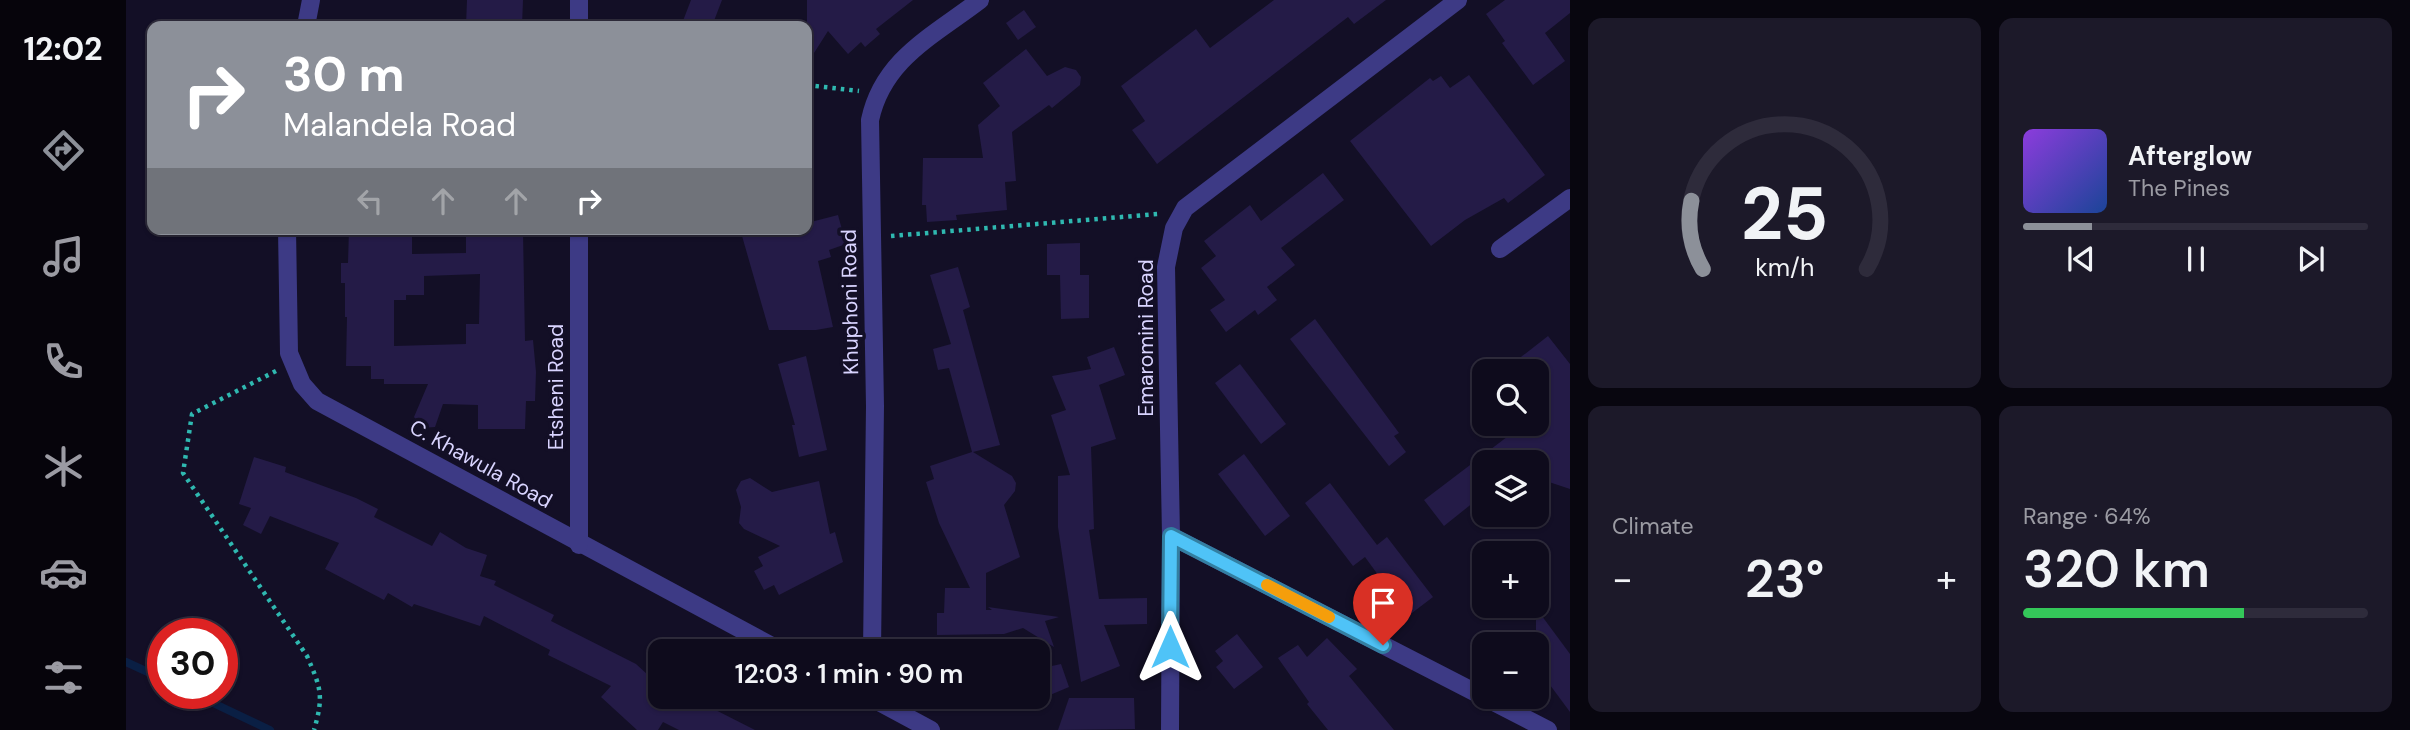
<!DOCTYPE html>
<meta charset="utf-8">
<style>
:root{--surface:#0e0b1c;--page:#1c1929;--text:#f1f3f6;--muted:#9b9ba3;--line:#2e2b3b;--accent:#8c9099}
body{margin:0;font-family:"DM Sans",sans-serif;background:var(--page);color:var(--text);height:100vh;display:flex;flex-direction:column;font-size:26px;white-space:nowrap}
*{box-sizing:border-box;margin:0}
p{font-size:23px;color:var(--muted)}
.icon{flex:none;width:38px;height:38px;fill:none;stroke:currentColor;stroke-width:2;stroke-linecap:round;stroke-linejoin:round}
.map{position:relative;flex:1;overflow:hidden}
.sheet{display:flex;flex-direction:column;gap:18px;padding:18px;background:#08060f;width:840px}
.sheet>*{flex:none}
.banner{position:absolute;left:21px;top:21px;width:665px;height:214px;border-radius:14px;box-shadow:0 2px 5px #0004,0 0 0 2px var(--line);background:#8c9099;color:#fff;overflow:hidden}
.fabs{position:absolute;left:1346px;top:359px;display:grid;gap:14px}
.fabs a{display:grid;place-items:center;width:77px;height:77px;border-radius:14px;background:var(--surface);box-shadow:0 2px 5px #0004,0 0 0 2px var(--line);font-size:35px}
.speed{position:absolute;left:21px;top:618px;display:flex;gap:14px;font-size:35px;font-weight:700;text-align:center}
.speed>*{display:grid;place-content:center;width:91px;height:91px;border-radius:50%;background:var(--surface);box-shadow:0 2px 5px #0004,0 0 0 2px var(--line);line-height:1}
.speed .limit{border:10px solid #d22;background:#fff;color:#111}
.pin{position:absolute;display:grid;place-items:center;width:60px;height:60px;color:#fff;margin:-72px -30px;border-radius:50% 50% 50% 0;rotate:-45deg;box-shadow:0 0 7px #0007}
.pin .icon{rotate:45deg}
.me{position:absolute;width:77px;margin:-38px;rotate:0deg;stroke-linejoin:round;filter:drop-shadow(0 0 5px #0008)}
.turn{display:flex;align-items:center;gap:24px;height:147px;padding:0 21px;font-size:32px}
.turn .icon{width:91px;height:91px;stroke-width:2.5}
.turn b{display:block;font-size:49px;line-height:60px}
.lanes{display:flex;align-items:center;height:66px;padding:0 21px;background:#0003;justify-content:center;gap:35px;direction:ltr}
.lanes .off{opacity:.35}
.big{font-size:52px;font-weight:600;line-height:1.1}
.sheet .card{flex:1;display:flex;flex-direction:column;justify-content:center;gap:10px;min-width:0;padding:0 24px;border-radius:14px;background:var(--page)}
.sheet .dial{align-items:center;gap:0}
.dial svg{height:182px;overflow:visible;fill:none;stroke:var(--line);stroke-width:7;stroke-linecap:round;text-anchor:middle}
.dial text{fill:var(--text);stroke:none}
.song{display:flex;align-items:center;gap:21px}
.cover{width:84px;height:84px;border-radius:10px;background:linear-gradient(135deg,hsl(270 70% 55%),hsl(220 70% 35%))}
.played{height:7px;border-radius:4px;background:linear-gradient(90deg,var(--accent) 20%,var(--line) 20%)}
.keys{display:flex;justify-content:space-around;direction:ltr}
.heat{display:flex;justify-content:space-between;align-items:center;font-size:38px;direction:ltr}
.charge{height:10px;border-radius:5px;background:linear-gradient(90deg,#34c759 64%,var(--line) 0)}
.sheet .tiles{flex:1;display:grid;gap:18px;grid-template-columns:repeat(2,1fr)}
.trip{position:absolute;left:522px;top:639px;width:402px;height:70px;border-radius:14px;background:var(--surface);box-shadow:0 2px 5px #0004,0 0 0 2px var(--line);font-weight:600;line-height:70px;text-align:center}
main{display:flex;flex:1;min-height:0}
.dock{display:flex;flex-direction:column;width:126px;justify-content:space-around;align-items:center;background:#06040b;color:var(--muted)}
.dock .icon{width:49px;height:49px}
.dock .current{color:var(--accent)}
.dock b{font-size:32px;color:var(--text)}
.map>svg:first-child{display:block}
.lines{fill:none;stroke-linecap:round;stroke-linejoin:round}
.stream{stroke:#0a1f44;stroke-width:8}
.building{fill:#241b47;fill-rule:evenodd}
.path{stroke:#2fb8b0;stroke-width:4.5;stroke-dasharray:3.5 5;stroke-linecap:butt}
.street{stroke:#3d3a85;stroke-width:18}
.route-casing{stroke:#337fa1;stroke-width:18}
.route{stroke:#4fc3f7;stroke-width:12}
.slow{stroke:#f59e0b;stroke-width:12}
.labels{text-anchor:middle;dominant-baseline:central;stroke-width:7;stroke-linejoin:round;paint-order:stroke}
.street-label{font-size:21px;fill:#d9d4ff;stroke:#130f26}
</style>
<main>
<nav class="dock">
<b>12:02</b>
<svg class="icon current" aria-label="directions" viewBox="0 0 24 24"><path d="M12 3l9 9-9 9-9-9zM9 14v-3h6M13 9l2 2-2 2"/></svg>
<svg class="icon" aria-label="music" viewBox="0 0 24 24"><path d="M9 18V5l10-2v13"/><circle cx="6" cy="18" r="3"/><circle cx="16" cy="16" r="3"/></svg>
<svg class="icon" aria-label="phone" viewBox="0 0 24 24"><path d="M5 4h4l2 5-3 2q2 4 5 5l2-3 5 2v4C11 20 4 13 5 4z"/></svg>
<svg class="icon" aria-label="climate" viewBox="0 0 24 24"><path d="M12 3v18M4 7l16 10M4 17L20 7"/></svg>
<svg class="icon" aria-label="car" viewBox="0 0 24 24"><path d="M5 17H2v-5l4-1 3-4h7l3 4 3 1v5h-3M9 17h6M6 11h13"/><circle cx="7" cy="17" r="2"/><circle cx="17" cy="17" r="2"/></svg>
<svg class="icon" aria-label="filters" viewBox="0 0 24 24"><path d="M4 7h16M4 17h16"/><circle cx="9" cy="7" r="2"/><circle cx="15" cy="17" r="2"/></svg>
</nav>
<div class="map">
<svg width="1444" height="730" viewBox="0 0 1444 730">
<rect width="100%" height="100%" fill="#130f26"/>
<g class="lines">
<g class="stream">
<path d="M0,662L37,679"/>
<path d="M66,693L144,730"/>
</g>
</g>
<g class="building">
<path d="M341,0H397L396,26H340Z"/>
<path d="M565,0H596L586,26H555Z"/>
<path d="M681,0H787L750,29L754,34L739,47L735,42L722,54L702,31L681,64Z"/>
<path d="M1148,0H1260L1228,24L1222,17L1031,164L1006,130L1019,121L995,86L1070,29L1084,48Z"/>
<path d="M1379,0H1444V13L1419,33L1439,61L1407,85L1376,43L1379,41L1360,14Z"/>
<path d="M898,10L910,27L892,40L880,23Z"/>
<path d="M900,49L921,76L939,67L950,70L955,77L954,85L926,108L923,105L886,132L890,181L879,182L881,210L830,215L831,220L801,222L800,205H796L797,158H857L852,125L874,106L857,83Z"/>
<path d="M1343,75L1419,175L1382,203L1378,198L1339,220L1305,246L1224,141L1304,78L1307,81L1315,76L1324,88Z"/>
<path d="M1197,173L1218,200L1155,248L1169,265L1141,287L1151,300L1132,315L1129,310L1100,332L1084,310L1099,300L1075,268L1090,256L1078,241L1124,205L1135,221Z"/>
<path d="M712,215L720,244L703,250L705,257L692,261L707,327L690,330H643L614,229H681V223Z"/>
<path d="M223,229H286V254L340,253V231L397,232L399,341L407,340L410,372L409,401H400L399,429H352V405L317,404L309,427L296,428L288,417L302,384H258V379H245V366H220L221,317H219V283H215V263H222ZM354,274L353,324H340V344L268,346V300H280V295H298V276Z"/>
<path d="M954,243V275H963V318L935,319L934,275H921V244Z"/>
<path d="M832,267L844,307L837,310L874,445L847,452L886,476L890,483L889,491L878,505L894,557L860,573V610H866L862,607L933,617L919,621L928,647L897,628L878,634L811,635V613H818L819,588H844L813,523L800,482L808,479L804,466L846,452L823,368L812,370L807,349L825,344L804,275Z"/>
<path d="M1189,319L1273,433L1268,436L1280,452L1263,466L1164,339Z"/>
<path d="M1422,336L1444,364V489L1423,482L1410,493V462H1358V494L1318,526L1298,500L1398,424H1410V371H1377Z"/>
<path d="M988,347L999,375L973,385L990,439L965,447L968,529L963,530L973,599L1021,598V624L978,625L994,666L955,682L932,527V476L944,475L925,415L940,410L926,376L965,369L961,357Z"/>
<path d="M680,356L701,450L673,457L666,425H669L652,364Z"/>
<path d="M1114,364L1160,424L1135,444L1089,383Z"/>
<path d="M1118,454L1164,516L1139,536L1092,474Z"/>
<path d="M128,457L160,467L159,472L230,498L252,509L248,517L306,546L314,532L340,548L361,555L354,576L370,581L368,585L428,615L425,621L510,664L534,686V696H562L629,730H553L537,722L532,730H511L475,697L485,686L422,655L424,650L358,616L354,626L288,604L286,607L262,593L258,600L199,569L213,543L144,516L135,534L117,525L125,508L113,504Z"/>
<path d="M624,478L646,492L693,481L704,534L709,532L717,562L653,595L648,585L638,590L628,571L637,566L632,557L654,546L618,529L613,523L615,507L610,490L615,481Z"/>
<path d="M1204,483L1251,545L1261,537L1307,597L1282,616L1239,557L1227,566L1179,503Z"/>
<path d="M1410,608L1444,654V712L1410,666Z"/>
<path d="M1111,634L1137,667L1108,689L1090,667L1097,661L1089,651Z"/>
<path d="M1201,638L1231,669L1223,676L1268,730H1202L1181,704L1183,702L1152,658L1172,645L1181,657Z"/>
<path d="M935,664L943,687L924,695L920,684L912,680V669Z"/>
<path d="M943,698H1008L1009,729L932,730Z"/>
</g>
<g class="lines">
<g class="path">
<path d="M681,85L733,91"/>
<path d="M765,236L1032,214"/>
<path d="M150,371L66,414L57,473L181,656C195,688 198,696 188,730"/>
</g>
<g class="street">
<path d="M180,26L185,0"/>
<path d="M453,26V0"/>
<path d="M161,229L163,353L176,384L191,401L655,651"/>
<path d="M453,229V545"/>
<path d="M1374,249L1444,198"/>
<path d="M1045,536L1422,730"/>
<path d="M746,651L749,406L744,120C757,59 807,36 854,0"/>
<path d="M742,696L805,730"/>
<path d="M1044,730L1045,536L1040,267L1048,228L1059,208L1332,0"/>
</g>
</g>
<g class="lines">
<g class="route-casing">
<path id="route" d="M1044,647L1045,536L1257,645"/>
</g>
<use href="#route" class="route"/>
<path class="slow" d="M1141,585L1203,617"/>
</g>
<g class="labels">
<g class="street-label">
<text transform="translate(724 302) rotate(-91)">Khuphoni Road</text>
<text transform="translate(1020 338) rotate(-90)">Emaromini Road</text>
<text transform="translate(430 387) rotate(-90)">Etsheni Road</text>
<text transform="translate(355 464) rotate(29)">C. Khawula Road</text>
</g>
</g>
</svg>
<div class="fabs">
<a><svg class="icon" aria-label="search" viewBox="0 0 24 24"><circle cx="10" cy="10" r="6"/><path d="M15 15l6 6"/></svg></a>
<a><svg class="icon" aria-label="layers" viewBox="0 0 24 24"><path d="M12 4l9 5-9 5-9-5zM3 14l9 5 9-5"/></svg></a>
<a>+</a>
<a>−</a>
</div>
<div class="speed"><div class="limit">30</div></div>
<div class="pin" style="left:1257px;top:645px;background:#d93025"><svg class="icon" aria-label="arrive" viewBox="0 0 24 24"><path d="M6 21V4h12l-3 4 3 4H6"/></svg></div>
<svg class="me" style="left:1044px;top:647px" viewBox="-20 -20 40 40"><path d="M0-17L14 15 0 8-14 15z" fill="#4fc3f7" stroke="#fff" stroke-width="4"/></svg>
<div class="trip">12:03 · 1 min · 90 m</div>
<div class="banner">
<div class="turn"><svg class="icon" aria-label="right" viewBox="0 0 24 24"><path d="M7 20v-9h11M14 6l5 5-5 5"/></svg><div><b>30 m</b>Malandela Road</div></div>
<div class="lanes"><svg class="icon off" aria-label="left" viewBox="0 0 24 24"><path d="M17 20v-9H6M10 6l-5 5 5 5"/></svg><svg class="icon off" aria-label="ahead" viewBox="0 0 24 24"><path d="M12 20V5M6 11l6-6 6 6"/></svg><svg class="icon off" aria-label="ahead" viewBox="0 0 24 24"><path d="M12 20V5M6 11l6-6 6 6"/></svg><svg class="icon" aria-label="right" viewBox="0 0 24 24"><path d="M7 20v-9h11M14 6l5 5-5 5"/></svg></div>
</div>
</div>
<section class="sheet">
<div class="tiles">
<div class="card dial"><svg viewBox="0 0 100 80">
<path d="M14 69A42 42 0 1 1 86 69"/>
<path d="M14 69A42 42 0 0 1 9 39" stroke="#8c9099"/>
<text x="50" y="56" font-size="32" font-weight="700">25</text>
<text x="50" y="72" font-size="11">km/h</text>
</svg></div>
<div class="card">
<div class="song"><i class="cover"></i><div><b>Afterglow</b><p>The Pines</p></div></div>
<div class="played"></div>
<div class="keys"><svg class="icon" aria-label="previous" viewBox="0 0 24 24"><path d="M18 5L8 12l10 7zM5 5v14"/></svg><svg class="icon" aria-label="pause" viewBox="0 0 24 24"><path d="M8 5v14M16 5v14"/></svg><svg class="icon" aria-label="next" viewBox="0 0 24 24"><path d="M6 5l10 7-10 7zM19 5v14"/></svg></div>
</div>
<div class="card"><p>Climate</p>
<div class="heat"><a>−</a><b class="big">23°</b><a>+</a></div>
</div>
<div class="card"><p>Range · 64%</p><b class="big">320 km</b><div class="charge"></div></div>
</div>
</section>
</main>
